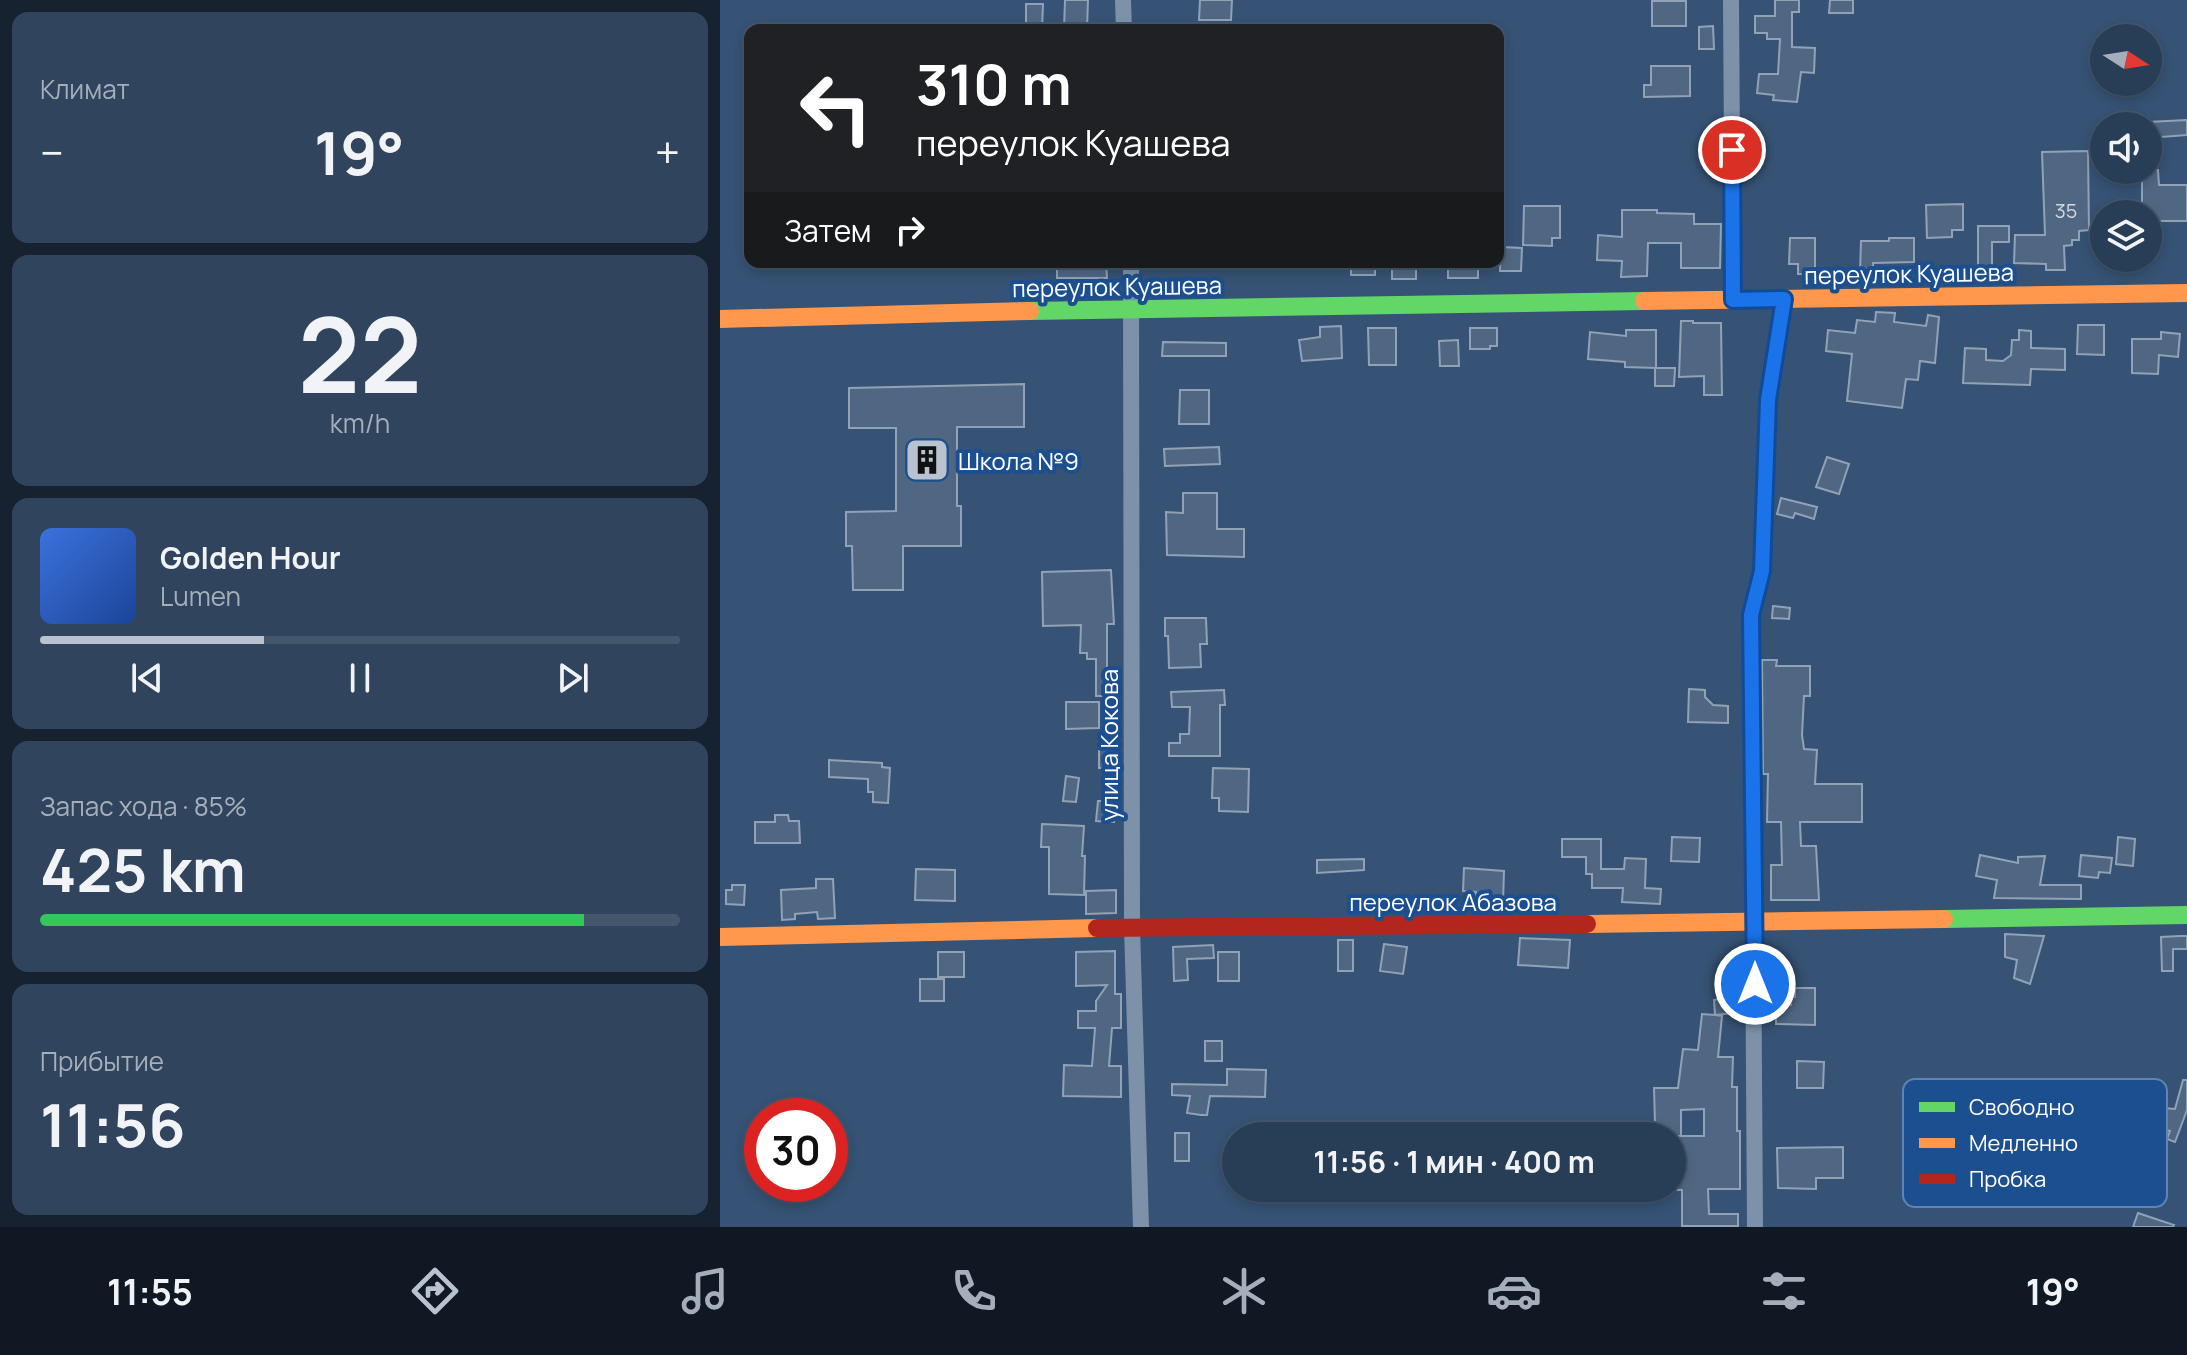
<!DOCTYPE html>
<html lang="ru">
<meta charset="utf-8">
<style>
:root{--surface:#283e57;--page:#30455d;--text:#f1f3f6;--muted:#a5aeba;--line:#44576d;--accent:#b9c2ce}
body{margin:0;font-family:Manrope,sans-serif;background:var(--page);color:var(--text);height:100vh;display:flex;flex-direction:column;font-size:30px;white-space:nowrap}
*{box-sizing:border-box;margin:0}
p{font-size:26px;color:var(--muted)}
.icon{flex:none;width:44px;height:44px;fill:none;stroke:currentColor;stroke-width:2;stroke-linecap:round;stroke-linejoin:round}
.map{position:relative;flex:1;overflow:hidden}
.drawer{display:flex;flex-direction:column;gap:12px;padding:12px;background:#162230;width:720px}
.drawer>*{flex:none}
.hud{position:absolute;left:24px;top:24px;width:760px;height:244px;border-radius:16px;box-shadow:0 4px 12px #0003,0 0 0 2px var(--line);background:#202124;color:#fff;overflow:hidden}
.needle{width:52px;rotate:102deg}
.tools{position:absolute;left:1370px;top:24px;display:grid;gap:16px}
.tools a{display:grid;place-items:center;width:72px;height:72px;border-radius:50%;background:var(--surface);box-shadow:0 4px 12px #0003,0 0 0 2px var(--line);font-size:40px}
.speed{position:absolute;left:24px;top:1098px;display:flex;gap:16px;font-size:40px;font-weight:700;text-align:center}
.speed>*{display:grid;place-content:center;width:104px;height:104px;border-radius:50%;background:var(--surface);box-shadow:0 4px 12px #0003,0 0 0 2px var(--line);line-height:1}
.speed .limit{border:12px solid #d22;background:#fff;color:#111}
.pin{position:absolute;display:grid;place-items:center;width:68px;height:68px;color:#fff;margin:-34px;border:4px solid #fff;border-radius:50%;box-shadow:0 2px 8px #0007}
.me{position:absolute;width:88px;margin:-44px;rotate:0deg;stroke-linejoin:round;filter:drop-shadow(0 0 6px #0008)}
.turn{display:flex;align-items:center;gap:28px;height:168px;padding:0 40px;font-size:36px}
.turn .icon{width:104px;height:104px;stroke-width:2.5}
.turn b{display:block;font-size:56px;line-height:68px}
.then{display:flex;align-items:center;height:76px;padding:0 40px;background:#0003;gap:16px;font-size:30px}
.big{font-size:60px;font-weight:700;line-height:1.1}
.drawer .card{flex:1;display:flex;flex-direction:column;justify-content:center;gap:12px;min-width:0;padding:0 28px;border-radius:16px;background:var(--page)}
.drawer .dial{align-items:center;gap:0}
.dial b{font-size:104px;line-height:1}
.song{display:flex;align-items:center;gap:24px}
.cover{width:96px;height:96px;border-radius:12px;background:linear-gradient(135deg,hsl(220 70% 55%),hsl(220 70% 35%))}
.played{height:8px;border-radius:4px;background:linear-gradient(90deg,var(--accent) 35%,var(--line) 35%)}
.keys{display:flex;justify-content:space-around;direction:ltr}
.heat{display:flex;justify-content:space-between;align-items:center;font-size:44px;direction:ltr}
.charge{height:12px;border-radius:6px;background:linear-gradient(90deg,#34c759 85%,var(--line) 0)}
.trip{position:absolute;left:502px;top:1122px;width:464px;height:80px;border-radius:40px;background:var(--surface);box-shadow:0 4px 12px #0003,0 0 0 2px var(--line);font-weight:700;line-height:80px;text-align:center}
.tab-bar{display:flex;height:128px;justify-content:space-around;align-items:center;background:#101923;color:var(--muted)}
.tab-bar .icon{width:56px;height:56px}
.tab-bar .on{color:var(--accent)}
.tab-bar b{font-size:36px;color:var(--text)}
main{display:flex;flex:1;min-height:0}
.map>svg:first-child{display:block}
.building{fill:#506783;stroke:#92a2b6;stroke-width:2}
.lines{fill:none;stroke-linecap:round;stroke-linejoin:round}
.street{stroke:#7d92a8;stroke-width:16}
.fast{stroke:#63d668;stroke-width:18}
.slow{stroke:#ff974d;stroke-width:18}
.jam{stroke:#b3261e;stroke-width:18}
.route-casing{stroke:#114b97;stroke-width:20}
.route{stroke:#1a73e8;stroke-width:14}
.labels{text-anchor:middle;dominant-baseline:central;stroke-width:8;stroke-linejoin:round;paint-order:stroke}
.number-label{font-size:20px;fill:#d3d9e0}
.street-label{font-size:24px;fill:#fff;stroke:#1b4f8f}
.poi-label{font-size:24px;fill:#fff;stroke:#1b4f8f;text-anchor:start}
.key{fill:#1b4f8f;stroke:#5f84b1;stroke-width:2}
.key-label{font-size:22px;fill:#fff}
</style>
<main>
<section class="drawer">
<div class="card"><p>Климат</p>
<div class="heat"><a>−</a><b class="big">19°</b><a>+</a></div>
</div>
<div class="card dial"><b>22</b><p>km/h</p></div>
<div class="card">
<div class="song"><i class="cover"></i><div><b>Golden Hour</b><p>Lumen</p></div></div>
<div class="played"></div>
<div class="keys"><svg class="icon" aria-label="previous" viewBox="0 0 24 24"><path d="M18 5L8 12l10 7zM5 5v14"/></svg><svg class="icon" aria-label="pause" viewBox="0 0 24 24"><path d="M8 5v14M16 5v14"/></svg><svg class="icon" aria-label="next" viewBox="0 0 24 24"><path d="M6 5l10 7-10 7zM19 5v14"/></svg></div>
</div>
<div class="card"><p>Запас хода · 85%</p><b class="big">425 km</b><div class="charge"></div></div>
<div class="card"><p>Прибытие</p><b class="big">11:56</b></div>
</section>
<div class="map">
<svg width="1467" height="1227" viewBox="0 0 1467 1227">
<rect width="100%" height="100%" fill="#365274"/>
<g class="building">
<path d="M345,0H368L367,29H344Z"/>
<path d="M480,0H512L511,20H479Z"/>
<path d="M1055,0H1079V12H1072V47L1095,48L1094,73L1081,72L1077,102L1053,100L1054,95L1037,93L1039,74H1058L1060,39H1047V33H1035V16H1055Z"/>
<path d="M1110,0H1133V13H1109Z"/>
<rect x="932" y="1" width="34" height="25"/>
<path d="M306,4H323L322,30H306Z"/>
<path d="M993,26L994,49H979V27Z"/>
<path d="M931,66H970V96L924,97V85H931Z"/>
<path d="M1467,120V135L1428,138V122Z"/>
<path d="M1368,151L1369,230L1359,231V240H1352V245L1344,246L1345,270H1326V264L1294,263L1295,235H1325L1322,152Z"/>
<path d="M1422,170H1438L1439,185H1467V221H1428V214H1422Z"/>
<path d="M1243,204V230H1232V237L1207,238L1206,205Z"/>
<path d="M804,206H840V238H832V246L803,245Z"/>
<path d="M902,210H937V213L974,214V224H1001L1000,268H961V243H928L927,276L901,277L902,261L877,260L878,235L902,237Z"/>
<path d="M1258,226H1289V242H1272V269H1258Z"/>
<path d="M1070,238H1095V274H1078V264H1069Z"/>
<path d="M1169,238H1194V262L1153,263V273H1140L1141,241H1169Z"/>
<path d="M781,247L802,248L801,271H780Z"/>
<path d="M374,262H386L387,278H337V265L374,264Z"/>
<rect x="631" y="262" width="24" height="13"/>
<path d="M678,262H696V279H672V266H678Z"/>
<rect x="728" y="264" width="30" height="14"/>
<path d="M1156,312L1175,313L1174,322L1206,326L1208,315L1219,317L1215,363L1200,361L1198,380L1186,379L1182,408L1127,401L1132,354L1106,351L1108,330L1135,333L1137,320L1155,322Z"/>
<path d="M961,321H973V323H1001L1002,395H984V376L959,377Z"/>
<path d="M1358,325H1384V355L1357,354Z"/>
<path d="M621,326L622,358L582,361L579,340L600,337V327Z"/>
<path d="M648,328H676V365H649Z"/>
<path d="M750,328H777V346H770V349H750Z"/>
<path d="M906,330H936V368L905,367V362L868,359L870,332L906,336Z"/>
<path d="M1299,330L1311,331V348L1345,349V370L1311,369L1310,385L1243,383L1245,348L1266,349V360L1283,361L1291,355L1292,340H1299Z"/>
<path d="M1441,332L1460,334L1458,357L1439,355L1438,374L1412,373V339H1441Z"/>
<path d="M738,340L739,366H720L719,341Z"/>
<path d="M443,342L506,343V356H442Z"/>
<path d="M935,368H955L954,386H935Z"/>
<path d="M304,384V427H237V506H241V546H183V590H133L132,546H126V512L176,511V428H129V388Z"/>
<path d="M460,390H489V424H459Z"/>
<path d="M499,447L500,464L445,466L444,449Z"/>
<path d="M1107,457L1129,464L1119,494L1096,487Z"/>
<path d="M463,493H497V529H524V557L447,555L446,512L463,513Z"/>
<path d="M1061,498L1097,507L1094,519L1075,513L1073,518L1057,514Z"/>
<path d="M391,570L394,624H387V671H391V696H376V659H367V653H360L361,625L323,626L322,572Z"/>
<path d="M1053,606L1070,608L1069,619L1052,618Z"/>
<path d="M445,618H486L487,644H480L481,667L449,668L448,636H445Z"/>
<path d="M1042,660H1057L1056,666H1090V696H1084L1082,735L1084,749L1097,750L1095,784H1142V822H1080L1081,846H1096L1099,900H1051V865H1062L1061,822H1047L1048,774H1043Z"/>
<path d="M969,689L985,690V697L993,705L1008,706V723L968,722Z"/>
<path d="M504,690L505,705H500V756H449V743H460V734H469L470,707H452L451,692Z"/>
<path d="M346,702H379V728L346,729Z"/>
<rect x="379" y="746" width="13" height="22"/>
<path d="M109,760L162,763V767L170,768L168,803L153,802V792H148V779L109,777Z"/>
<path d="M493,768L529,769L528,812L499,811V798H492Z"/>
<path d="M346,776L359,778L356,802L343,801Z"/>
<path d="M383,794H395L394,822L376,821L378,801H383Z"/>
<path d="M55,815H68L69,821H79L80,843H35V822H55Z"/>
<path d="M322,824L364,826L362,856H365L364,895L329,894V847H321Z"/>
<path d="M952,837L980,838L979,862L951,861Z"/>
<path d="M1398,837L1415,839L1413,866L1396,864Z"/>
<path d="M842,839H881V869H904L905,858L926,859L925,888L941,889L940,904L902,902L903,888H872V874H866V857H842Z"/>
<path d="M1260,855L1298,863V857L1325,856L1320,885H1361V899L1274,898L1277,880L1256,876Z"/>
<path d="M1361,855L1392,858L1390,873L1379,872L1378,878L1359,876Z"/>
<path d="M644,859V870L597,873V860Z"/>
<path d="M744,868L784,871L783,902L755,900L756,892L743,891Z"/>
<path d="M196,869L235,870V901L195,900Z"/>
<path d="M96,879H113L115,918L98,919L97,912L75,914V919L62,920L61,890L96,888Z"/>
<path d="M12,885H25L24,905L6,904V890H12Z"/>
<path d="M396,890V913L366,914V891Z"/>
<path d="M1285,934L1324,936L1310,984L1294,978L1297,960L1285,957Z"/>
<path d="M1460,936H1467V949H1453V971H1442L1441,937Z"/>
<path d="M800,938L850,940L848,968L798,965Z"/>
<rect x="618" y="940" width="15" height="31"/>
<path d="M664,944L687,947L683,974L660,971Z"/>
<path d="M493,945L494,958L467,959L468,980L454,981L453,947Z"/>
<path d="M395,951V994H401V1028H392L389,1066H401V1097L343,1096L344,1065L372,1066L375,1028H358V1011H376V1001L387,985L356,986V952Z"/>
<rect x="218" y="952" width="26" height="25"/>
<rect x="498" y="952" width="21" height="29"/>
<rect x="200" y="979" width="24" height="22"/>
<path d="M1075,988H1095V1025L1056,1024V1005H1071L1070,997H1075Z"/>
<path d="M1012,991L1014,1013L995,1015L1002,1016L998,1057H1013L1012,1087H1017V1131H1020V1189H988L989,1214H1018V1226H962V1190H952V1136H984V1109L961,1110V1136H913V1124H935L934,1088H958L963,1049L978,1050L982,1014L995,1015L994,1000L1000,999V993Z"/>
<rect x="485" y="1041" width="17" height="20"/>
<path d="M1077,1061L1104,1062L1103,1088H1077Z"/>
<path d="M507,1069L546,1070L545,1097L490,1096L487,1115H481L467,1113L470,1096L452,1095V1084L507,1085Z"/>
<path d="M1463,1080H1467V1110L1455,1142L1447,1139L1450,1131L1439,1128L1444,1108L1455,1109Z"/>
<rect x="455" y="1133" width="14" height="28"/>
<path d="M1123,1147V1178H1096V1189L1058,1188L1057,1148Z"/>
<path d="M1418,1213L1454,1225L1453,1227H1413Z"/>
</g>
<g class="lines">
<g class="street">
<path d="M403,0L404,30"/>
<path d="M1011,0L1013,300"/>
<path d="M411,262L412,927L421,1227"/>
<path d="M1035,1227L1031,615L1042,571L1048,400L1064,299"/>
</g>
<g class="fast">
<path d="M310,311L924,301"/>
<path d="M1224,919L1467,915"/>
</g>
<g class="slow">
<path d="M924,301L1467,293"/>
<path d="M0,319L310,311"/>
<path d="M867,924L1224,919"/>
<path d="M0,937L377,928"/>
</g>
<path class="jam" d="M377,928L867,924"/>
</g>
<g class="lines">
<g class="route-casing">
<path id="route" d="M1012,150L1013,300L1064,299L1048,400L1042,571L1031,615L1035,984"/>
</g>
<use href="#route" class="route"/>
</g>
<defs>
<g id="building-square" transform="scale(2.3)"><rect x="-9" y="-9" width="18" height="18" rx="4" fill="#b9c2ce" stroke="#1b4f8f"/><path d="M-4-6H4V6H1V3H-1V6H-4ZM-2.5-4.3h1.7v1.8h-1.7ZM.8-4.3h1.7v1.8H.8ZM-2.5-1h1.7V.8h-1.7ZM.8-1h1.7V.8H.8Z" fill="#111"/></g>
</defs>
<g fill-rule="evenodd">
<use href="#building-square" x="207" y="460"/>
</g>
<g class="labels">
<g class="number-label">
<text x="1346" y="210">35</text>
</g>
<g class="street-label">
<text transform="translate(1189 273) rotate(-1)">переулок Куашева</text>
<text transform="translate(397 286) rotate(-1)">переулок Куашева</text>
<text transform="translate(388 745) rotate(-90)">улица Кокова</text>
<text x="733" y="901">переулок Абазова</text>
</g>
<g class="poi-label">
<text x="238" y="460">Школа №9</text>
</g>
</g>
<rect x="1183" y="1079" width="264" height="128" rx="12" class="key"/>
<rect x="1199" y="1102" width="36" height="10" fill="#63d668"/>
<rect x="1199" y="1138" width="36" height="10" fill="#ff974d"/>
<rect x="1199" y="1174" width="36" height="10" fill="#b3261e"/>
<g class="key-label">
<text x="1249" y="1115">Свободно</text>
<text x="1249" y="1151">Медленно</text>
<text x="1249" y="1187">Пробка</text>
</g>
</svg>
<div class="tools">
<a><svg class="needle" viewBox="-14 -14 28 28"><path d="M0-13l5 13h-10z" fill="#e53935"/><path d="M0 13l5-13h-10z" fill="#a5aeba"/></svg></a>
<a><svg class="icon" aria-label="sound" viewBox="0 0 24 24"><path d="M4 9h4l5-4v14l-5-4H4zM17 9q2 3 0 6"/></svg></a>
<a><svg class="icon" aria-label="layers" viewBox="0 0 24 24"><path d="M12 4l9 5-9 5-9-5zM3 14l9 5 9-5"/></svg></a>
</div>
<div class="speed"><div class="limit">30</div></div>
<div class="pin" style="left:1012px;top:150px;background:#d93025"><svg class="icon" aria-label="arrive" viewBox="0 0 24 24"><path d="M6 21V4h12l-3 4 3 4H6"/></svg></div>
<svg class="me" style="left:1035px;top:984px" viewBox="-20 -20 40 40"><circle r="17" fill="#1a73e8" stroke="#fff" stroke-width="3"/><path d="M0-11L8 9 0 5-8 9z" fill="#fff"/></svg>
<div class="trip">11:56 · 1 мин · 400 m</div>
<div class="hud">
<div class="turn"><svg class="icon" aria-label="left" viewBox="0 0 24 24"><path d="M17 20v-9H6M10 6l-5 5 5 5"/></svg><div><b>310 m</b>переулок Куашева</div></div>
<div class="then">Затем<svg class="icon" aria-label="right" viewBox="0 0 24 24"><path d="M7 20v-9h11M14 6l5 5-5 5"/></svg></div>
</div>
</div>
</main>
<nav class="tab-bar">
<b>11:55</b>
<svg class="icon on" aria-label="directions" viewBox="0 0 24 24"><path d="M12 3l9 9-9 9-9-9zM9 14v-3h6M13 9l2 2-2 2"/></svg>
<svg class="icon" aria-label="music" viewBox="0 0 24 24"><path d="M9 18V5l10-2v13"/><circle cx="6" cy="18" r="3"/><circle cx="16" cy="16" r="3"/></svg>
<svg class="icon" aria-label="phone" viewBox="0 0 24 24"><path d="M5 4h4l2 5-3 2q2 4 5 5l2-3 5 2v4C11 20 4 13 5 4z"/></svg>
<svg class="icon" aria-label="climate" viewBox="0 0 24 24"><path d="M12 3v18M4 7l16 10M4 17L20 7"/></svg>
<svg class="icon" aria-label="car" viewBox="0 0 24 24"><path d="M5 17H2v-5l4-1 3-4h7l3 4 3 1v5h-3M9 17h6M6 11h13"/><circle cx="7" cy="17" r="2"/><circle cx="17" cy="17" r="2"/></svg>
<svg class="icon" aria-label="filters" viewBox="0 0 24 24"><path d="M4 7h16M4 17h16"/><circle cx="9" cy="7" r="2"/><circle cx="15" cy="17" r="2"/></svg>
<b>19°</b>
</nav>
